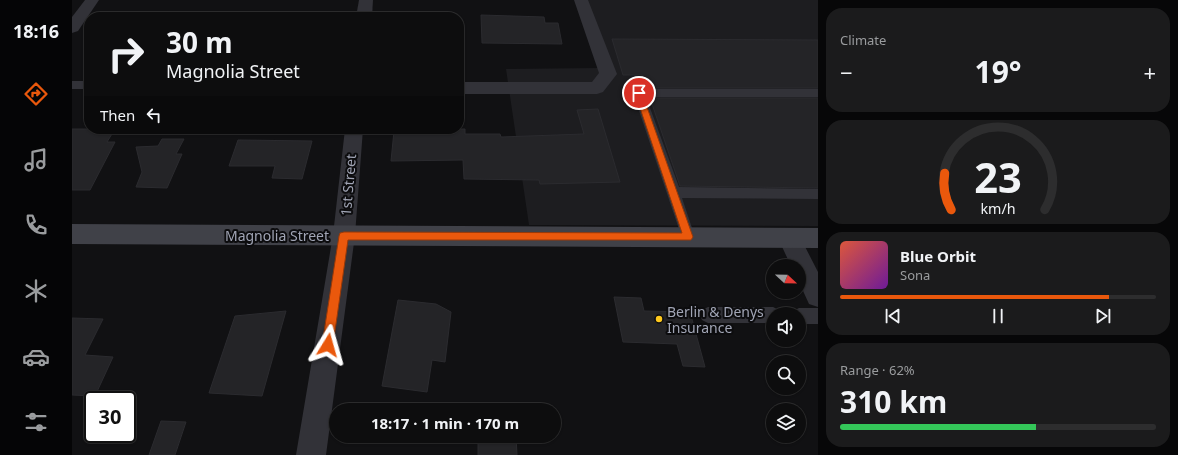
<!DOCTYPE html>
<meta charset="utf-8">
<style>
:root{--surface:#0d0d0e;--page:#1b1b1c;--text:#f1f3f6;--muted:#9a9c9e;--line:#2d2d2e;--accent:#ea580c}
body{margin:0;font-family:"Noto Sans",sans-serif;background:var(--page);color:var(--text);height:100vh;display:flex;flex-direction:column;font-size:15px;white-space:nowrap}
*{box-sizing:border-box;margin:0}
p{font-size:13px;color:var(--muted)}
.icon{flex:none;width:22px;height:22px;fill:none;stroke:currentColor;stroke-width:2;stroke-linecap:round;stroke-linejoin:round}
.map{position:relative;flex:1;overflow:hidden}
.sheet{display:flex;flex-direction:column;gap:8px;padding:8px;background:#070708;width:360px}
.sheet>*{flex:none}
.guide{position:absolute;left:12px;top:12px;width:380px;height:122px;border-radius:16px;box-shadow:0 1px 3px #0004,0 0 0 1px var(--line);background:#0d0d0e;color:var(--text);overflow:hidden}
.needle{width:26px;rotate:112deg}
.tools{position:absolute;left:694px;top:259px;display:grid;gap:8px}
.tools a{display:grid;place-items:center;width:40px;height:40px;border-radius:50%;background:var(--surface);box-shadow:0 1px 3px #0004,0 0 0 1px var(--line);font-size:20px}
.speed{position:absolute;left:12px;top:391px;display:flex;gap:8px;font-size:20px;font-weight:700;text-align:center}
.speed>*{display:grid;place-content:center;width:52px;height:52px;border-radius:50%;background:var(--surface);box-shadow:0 1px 3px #0004,0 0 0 1px var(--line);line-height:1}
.speed .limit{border:2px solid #111;border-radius:6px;background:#fff;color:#111}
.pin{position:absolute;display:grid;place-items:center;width:34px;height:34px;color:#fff;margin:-17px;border:2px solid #fff;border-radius:50%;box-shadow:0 1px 4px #0007}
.me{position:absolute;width:44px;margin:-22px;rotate:8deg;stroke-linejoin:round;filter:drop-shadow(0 0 3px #0008)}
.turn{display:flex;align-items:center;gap:14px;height:84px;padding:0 16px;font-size:18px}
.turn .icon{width:52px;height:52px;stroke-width:2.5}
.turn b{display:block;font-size:28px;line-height:34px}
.then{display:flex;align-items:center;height:38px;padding:0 16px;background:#0003;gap:8px;font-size:15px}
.big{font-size:30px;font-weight:700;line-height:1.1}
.sheet .card{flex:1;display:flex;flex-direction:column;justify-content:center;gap:6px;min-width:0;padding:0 14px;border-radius:16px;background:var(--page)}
.sheet .dial{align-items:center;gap:0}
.dial svg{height:104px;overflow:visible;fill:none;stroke:var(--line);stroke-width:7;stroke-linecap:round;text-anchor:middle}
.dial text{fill:var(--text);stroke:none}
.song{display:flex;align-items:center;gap:12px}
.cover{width:48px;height:48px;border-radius:6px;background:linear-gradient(135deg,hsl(10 70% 55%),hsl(280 70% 35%))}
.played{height:4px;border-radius:2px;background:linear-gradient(90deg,var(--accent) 85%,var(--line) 85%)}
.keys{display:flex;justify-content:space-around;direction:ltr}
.heat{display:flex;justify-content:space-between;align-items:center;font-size:22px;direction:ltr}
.charge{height:6px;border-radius:3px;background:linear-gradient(90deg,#34c759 62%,var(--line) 0)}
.trip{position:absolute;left:257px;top:403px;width:232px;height:40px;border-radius:20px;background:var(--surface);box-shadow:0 1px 3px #0004,0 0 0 1px var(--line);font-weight:700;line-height:40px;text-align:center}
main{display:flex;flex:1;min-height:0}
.tabs{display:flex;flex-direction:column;width:72px;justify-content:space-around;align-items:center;background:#050506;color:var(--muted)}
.tabs .icon{width:28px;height:28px}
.tabs .selected{color:var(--accent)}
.tabs b{font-size:18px;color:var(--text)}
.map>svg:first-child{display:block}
.built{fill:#1d1d20}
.building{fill:#242427;stroke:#2b2b2f}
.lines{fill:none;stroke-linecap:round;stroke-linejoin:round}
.lane{fill:#323238;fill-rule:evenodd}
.street{fill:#323238;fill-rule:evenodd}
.secondary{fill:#404148;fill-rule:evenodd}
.route{fill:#ea580c;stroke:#983908}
.poi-dot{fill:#ffc91d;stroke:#0c0c0e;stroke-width:1.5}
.labels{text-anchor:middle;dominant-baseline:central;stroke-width:4;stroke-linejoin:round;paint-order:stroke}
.street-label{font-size:14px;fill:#a1a5b5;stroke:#0c0c0e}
.poi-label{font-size:14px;fill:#a1a5b5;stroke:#0c0c0e;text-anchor:start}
</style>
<main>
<nav class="tabs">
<b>18:16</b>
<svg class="icon selected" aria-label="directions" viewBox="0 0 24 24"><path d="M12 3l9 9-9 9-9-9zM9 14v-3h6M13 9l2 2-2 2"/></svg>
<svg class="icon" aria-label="music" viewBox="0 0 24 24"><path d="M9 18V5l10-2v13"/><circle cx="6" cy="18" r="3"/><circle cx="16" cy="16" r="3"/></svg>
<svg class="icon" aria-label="phone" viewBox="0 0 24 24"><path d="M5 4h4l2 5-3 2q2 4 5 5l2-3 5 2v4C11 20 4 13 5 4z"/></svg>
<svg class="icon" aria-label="climate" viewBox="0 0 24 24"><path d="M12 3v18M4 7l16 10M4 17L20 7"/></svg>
<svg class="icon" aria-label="car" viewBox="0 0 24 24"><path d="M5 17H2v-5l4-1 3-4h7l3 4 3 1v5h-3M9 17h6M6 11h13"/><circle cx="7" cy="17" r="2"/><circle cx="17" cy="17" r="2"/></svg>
<svg class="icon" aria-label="filters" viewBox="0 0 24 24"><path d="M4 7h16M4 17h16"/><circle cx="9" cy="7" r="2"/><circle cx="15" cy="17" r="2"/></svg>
</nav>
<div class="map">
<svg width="746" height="455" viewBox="0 0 746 455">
<rect width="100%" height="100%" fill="#111113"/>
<path class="built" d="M506,0H746V226L457,225L434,69L527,68Z"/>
<g class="building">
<path d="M409,15L472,17L473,23H486L490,44L410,43Z"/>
<path d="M540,39L746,40V88H574L570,75H551Z"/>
<path d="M578,98H746V188L608,186Z"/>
<path d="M526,109L548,182L468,184L467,180L392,179L391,160L319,161L322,131H330V129H393V134H428L429,137L512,134L505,110Z"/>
<path d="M0,129H43L35,142H43L18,190H0Z"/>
<path d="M90,139H112L104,154H110L95,188L64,187L70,172L64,147L86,146Z"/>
<path d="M166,140L240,141L230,179L200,178L203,166H157Z"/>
<path d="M542,297L569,298L572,311L618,312L633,367L611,366L605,344L551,342Z"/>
<path d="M326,300L364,304L379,312L373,362L360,360L355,392L310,386Z"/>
<path d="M214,311L190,396L137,393L163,316Z"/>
<path d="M0,318L31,319L13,355L41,357L23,396L0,395Z"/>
<path d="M89,421L114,422L103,455H77Z"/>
<path d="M406,436H444L445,455H406Z"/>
</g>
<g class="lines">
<g class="lane">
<rect x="0" y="81" width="17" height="8"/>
<path d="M567,89H746V97H574L607,187L746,189V199L610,198L623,237L621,241L616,243L611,241L561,93L563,90Z"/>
<path d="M636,307H701L707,310L708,314H701V323H636L630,320L628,315L630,310Z"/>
<path d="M727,308H746V324H727V314H720L721,311Z"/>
</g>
<g class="street">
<path d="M13,0H27L6,31L0,33V17Z"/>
<path d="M287,0H301L300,17H284Z"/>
<path d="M502,0H516L545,74L531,92L525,94H387V82H520L527,73Z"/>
<path d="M273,129H291L283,235L254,455H224L261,235Z"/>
<path d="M717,228L725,231L746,272V307L737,304L727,282V266H719L706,238L709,231Z"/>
</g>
<path class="secondary" d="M0,224L746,228V248L0,244Z"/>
</g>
<path class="route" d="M567,90L570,93L621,237L619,240H276L261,345L259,349L256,351L252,349L250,345L267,236L268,233L272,232L610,233L563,93Z"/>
<circle class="poi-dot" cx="587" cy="319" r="4"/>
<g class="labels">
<g class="street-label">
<text transform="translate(276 185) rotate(-85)">1st Street</text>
<text x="205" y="235">Magnolia Street</text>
</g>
<g class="poi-label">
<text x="595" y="311">Berlin &amp; Denys<tspan x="595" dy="16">Insurance</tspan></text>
</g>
</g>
</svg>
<div class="tools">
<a><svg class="needle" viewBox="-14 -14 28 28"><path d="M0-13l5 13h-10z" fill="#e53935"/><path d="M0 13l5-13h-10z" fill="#9a9c9e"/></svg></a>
<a><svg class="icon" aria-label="sound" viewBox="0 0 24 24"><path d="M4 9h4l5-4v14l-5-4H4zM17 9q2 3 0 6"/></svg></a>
<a><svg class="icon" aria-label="search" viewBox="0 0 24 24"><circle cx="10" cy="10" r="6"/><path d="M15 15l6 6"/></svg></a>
<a><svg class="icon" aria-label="layers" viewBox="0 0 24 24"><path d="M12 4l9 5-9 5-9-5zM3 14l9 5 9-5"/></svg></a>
</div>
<div class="speed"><div class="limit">30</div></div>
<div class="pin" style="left:567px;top:93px;background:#d93025"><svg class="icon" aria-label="arrive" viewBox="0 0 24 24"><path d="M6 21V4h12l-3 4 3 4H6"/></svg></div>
<svg class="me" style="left:256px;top:345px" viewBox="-20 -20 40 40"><path d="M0-17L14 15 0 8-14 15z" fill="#ea580c" stroke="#fff" stroke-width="4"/></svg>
<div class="trip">18:17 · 1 min · 170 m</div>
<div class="guide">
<div class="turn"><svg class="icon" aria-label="right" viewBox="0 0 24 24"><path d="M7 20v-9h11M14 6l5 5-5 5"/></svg><div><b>30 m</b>Magnolia Street</div></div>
<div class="then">Then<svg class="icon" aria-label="left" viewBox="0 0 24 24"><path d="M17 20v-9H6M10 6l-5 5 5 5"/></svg></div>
</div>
</div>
<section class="sheet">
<div class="card"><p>Climate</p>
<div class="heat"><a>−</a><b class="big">19°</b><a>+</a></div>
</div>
<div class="card dial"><svg viewBox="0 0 100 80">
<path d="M14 69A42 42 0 1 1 86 69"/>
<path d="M14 69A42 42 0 0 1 9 41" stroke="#ea580c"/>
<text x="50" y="56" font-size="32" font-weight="700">23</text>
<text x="50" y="72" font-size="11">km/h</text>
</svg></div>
<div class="card">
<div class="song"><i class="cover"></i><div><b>Blue Orbit</b><p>Sona</p></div></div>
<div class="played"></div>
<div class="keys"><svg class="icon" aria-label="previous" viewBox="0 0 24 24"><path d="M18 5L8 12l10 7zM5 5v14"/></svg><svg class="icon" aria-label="pause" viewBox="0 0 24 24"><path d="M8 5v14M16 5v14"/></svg><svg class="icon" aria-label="next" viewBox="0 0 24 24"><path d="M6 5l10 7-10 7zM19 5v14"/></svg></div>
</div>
<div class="card"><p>Range · 62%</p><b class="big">310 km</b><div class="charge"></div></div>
</section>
</main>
